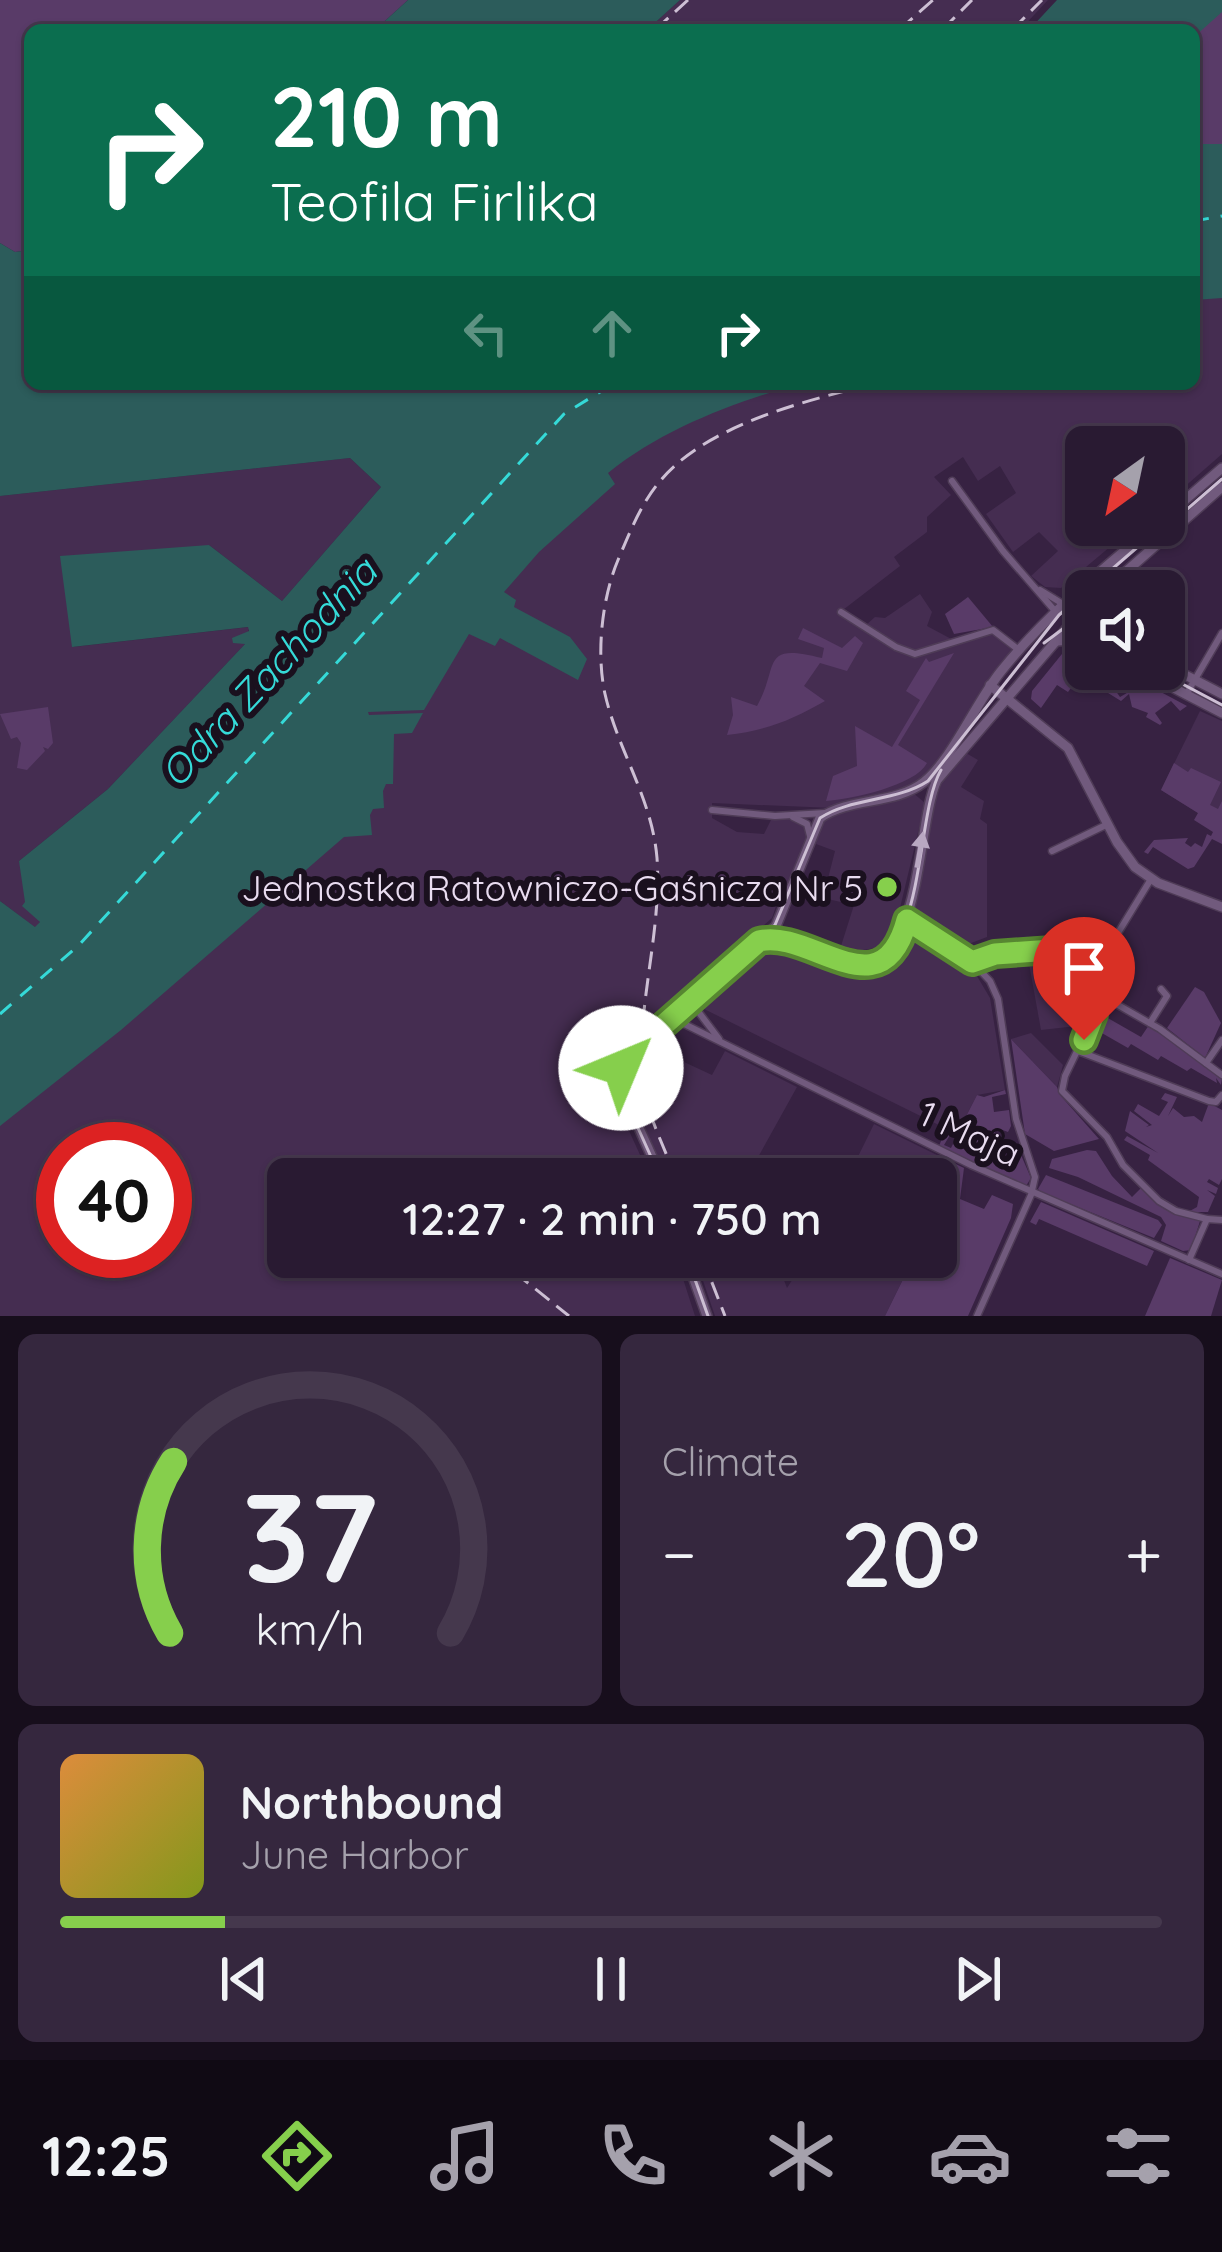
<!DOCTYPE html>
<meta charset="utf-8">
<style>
:root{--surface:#291a32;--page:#35273e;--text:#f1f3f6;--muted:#a5a1ac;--line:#45384d;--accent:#86cf4c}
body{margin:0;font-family:Quicksand,sans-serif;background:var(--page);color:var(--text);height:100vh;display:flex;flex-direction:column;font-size:45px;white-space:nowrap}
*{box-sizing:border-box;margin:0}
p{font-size:39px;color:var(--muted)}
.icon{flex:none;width:66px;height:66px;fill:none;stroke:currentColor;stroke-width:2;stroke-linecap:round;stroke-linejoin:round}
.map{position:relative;height:1316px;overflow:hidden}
.sheet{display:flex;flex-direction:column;gap:18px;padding:18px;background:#170e1c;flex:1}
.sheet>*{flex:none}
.banner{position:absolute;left:24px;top:24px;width:1176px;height:366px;border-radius:18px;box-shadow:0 3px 9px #0004,0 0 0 3px var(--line);background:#0b6e4f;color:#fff;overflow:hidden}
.needle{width:78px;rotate:213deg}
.buttons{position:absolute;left:1065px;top:426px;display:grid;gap:24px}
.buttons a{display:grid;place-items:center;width:120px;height:120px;border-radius:18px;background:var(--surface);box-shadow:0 3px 9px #0004,0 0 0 3px var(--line);font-size:60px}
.speed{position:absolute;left:36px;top:1122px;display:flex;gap:24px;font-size:60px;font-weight:700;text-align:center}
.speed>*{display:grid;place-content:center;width:156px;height:156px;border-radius:50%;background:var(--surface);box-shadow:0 3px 9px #0004,0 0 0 3px var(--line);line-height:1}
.speed .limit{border:18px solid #d22;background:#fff;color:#111}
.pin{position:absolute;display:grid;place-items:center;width:102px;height:102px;color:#fff;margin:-123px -51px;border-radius:50% 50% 50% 0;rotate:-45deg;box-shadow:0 0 12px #0007}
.pin .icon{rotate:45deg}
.me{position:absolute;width:132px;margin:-66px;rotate:45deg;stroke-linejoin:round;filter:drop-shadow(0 0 9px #0008)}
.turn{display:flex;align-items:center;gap:42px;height:252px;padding:0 48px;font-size:54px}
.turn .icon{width:156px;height:156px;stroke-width:2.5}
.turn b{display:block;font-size:84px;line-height:102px}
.lanes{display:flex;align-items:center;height:114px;padding:0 48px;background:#0003;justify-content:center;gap:60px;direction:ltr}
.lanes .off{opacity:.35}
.big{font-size:90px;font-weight:600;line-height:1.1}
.sheet .card{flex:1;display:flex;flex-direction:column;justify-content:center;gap:18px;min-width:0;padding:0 42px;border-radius:18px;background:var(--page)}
.sheet .dial{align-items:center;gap:0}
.dial svg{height:312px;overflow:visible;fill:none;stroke:var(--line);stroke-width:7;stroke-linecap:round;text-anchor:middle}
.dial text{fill:var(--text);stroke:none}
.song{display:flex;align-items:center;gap:36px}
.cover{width:144px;height:144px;border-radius:18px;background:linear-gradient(135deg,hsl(30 70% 55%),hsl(70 70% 35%))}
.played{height:12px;border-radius:6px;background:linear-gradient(90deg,var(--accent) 15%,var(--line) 15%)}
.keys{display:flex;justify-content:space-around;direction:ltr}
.heat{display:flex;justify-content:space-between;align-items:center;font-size:66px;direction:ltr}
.sheet .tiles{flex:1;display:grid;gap:18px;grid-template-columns:1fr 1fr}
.card:last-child{grid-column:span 2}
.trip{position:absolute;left:267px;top:1158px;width:690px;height:120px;border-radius:18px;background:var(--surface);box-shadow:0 3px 9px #0004,0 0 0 3px var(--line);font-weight:600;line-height:120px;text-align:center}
.tab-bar{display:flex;height:192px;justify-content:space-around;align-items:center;background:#100a14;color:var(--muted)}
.tab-bar .icon{width:84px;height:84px}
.tab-bar .on{color:var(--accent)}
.tab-bar b{font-size:54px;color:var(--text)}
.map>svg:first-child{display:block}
.built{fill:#452d51;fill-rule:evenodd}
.green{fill:#593b68}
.water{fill:#2c5c5b}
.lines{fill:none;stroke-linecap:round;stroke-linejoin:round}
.ferry{stroke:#35dad8;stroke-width:3;stroke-dasharray:15 12;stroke-linecap:butt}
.street-casing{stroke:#4f3c57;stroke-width:9}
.secondary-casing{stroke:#4f3c57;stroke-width:12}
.street{stroke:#715a7d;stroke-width:6}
.secondary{stroke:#715a7d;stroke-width:9}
.tram{stroke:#cdbfd4;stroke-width:3}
.rail{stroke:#cdbfd4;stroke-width:3;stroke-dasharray:18 9;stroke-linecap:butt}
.oneway{fill:#b9a8c2}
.route-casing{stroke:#578731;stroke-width:30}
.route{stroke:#86cf4c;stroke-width:21}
.poi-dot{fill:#86cf4c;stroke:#1a101e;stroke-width:4.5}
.labels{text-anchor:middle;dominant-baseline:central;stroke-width:12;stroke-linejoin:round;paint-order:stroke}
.poi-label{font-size:36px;fill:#e9dcf0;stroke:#1a101e;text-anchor:end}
.street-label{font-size:36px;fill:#e9dcf0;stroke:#1a101e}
.water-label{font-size:39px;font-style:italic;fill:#35dad8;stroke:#1a101e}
</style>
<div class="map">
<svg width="1222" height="1316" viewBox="0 0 1222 1316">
<rect width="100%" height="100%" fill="#372242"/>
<g class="built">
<path d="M680,0H1048L1020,30H647Z"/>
<path d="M1222,292V454L1174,496L1164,503V447H1086V525H1136L1061,588L1045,587L1031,576L1058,551L1039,532L1013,552L986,514L1016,493L1000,466L978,481L963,457L934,477L951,495L927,517V532L894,557L900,566L839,613L910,656L983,634H994L1015,650L929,775L913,785L833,808L712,803V818L737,832L764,834L772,818H789L805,824L809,833L791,883L784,882L772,918L671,1006L609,1069L610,1089L651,1179H288V1257H676L695,1316H0V1074L601,460L752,384H1194V297ZM63,1149H165V1251H63Z"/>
<path d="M350,458L381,487L282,601L209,545L73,647L249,627L246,643L108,789L19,861L40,922L36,928L0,901V496Z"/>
<path d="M920,594L932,612L927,626L955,641L921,652L907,651L865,626L875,617L885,618Z"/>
<path d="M1200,711L1222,721V828L1161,790Z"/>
<path d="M966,753L978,760L961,787L984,801L980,819L987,824V937L958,948L912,919L932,810L945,774Z"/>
<path d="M912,792L925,803L895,929L891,938L885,937L888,942L882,947L850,952L841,946L854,905L823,898L835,851L816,844L820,824L827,817Z"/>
<path d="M913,930L977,976L990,998L1005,1090L977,1095L957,1134L704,1009L703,1005L765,947L773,945L859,973L894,959Z"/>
<path d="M1082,951L1086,1025L1041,1030L1028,958Z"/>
<path d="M1031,1033L1063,1065L1057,1087L1011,1039Z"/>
<path d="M654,1038L669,1055L712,1075L725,1051L797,1087L752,1168L751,1179H667L624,1080L632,1059Z"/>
<path d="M874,1124L947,1160L944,1197L936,1213V1179H847Z"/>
<path d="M695,1257H775L787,1288L807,1257H914L885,1316H715Z"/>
</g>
<g class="green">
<path d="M0,0H408L375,30H30V250L15,252L0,243Z"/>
<path d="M1222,0V144H1194L1192,30Z"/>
<path d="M968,597L993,627L954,634L945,614Z"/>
<path d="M803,628L842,648L855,636L863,643L847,671L820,663L804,686L825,701C792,720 765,731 727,735L733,715L731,697L757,706C780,665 759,642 822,658L824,648L798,639Z"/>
<path d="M1075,646L1086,650L1071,662L1079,672L1086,668L1068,692L1057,685L1041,708L1031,699L1032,691L1066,649Z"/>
<path d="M954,653L898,745L927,763C915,786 851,799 826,801L833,776L857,766L855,726L892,747L920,700L906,691L926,658L929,662Z"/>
<path d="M1096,669H1121L1142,682L1138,686L1129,675L1113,687L1120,697L1144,683L1187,706L1180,711L1171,701L1155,713L1162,723L1160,725L1146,717L1148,713L1132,707L1129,694L1121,701L1100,688L1109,678Z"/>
<path d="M48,707L53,743L48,749L43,747L45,751L27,770L17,768L21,743L17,737L11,739L0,714Z"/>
<path d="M1174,763L1188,772L1191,768L1221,782L1210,805L1218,809L1222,801V844L1212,839L1194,867L1188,869L1153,847L1148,854L1144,852L1154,840L1188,838L1185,843L1191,847L1195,843L1202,847L1207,834L1211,836L1213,832L1194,820L1198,813L1161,790Z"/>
<path d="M1195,987L1204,992L1221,1023L1205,1058L1167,1028Z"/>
<path d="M1096,995L1104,1000L1099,1013L1141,1037L1149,1025L1222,1078L1221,1085L1216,1078L1217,1083L1191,1068L1187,1071L1161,1056L1158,1060L1131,1044L1128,1048L1093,1028Z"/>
<path d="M1011,1039L1057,1087L1060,1095L1099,1139L1054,1151L1025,1134Z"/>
<path d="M1005,1090L1006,1094L992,1097L994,1112L1009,1110L1011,1126L1008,1132L997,1128L990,1142L1001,1147L996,1156L950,1135L944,1145L951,1148L953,1144L989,1161L1021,1155L1031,1178L1026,1186L939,1146L946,1129L957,1134L977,1095L984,1097Z"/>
<path d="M1165,1093L1177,1097L1168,1116L1173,1108L1184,1117L1194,1116L1202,1122L1209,1103L1222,1110V1179L1219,1185L1209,1179L1207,1182L1218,1188L1216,1194L1207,1190L1215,1196L1208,1212H1188L1197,1207L1199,1197L1148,1160L1150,1155L1124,1140L1127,1136L1158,1153L1125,1131L1130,1111L1149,1125L1146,1127L1152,1125L1134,1111L1138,1104L1159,1116L1168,1102L1161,1099Z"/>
<path d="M1087,1150L1096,1151L1112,1176L1132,1197L1142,1187L1167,1209L1200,1221L1191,1250L1183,1251L1161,1241L1166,1225L1161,1217L1078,1177L1049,1168L1052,1159Z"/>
<path d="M947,1160L964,1168L960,1199L984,1209L992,1195L1013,1204L1011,1218L968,1316H885L914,1257H936C936,1223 943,1193 947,1160Z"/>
<path d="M1046,1175L1158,1220L1162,1225L1154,1238L1041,1192L1038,1189Z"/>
<path d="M1041,1202L1154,1251L1147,1266L1039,1219L1036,1225L1030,1222Z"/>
<path d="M1170,1258L1222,1280L1211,1316H1145Z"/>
</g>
<g class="water">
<path d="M408,0H680L647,30H375Z"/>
<path d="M1057,0H1222V12L1194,37V30H1029Z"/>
<path d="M1194,144H1222V298L1194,300Z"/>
<path d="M0,243L15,252L30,250V384H799C732,403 663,429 608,473L615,484L539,552L504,592L516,600L514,607L570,637L587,659L578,680L500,638L495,646L469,634L424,710L368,712L369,715L423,713L412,733L394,734L393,784H386L383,791L384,808L373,809L370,815L372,835L344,837L121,1030L0,1126V901L35,927L40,922L22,906L25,902L19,861L108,789L245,644L233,643L232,638L249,631L248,627L72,647L60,556L209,545L282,601L381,487L350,458L0,496Z"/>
</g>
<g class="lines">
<g class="ferry">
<path d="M1194,221L1222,216"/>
<path d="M0,1014L79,945L564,414L613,384"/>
</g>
<g class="street-casing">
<g id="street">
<path d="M952,481L1003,551L1055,611"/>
<path d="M1040,590L1063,604"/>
<path d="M841,612L896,647L915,654L993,630L1019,650"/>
<path d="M1187,693L1222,633"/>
<path d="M712,810L775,816L825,813"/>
<path d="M793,817L807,824L810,836"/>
<path d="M1052,851L1108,824"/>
<path d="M1151,879L1091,977L1093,1018L1065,1076L1062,1091L1107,1137L1123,1165L1159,1201L1176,1211L1207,1219"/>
<path d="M907,920L972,962L989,955L1109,946"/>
<path d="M972,962L990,981L998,999L1016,1119L1035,1177L1031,1195L977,1316"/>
<path d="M1097,993L1160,1029L1222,1075"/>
<path d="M691,1002L719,1039"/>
<path d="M672,1018L971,1165L1222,1274"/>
<path d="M1150,1023L1167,996L1161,989"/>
<path d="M1078,1051L1209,1101L1216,1102L1222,1095"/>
<path d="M1206,1063L1222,1040"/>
<path d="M1189,1260L1207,1219L1222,1220"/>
</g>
</g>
<g class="secondary-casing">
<g id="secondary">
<path d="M1164,518L1222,468"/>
<path d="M1104,591L1222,487"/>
<path d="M1057,641L1086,639"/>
<path d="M1164,664L1222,694"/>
<path d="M1137,669L1222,713"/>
<path d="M990,685L1068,748L1117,842L1135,867L1158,883L1222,907"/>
<path d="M764,939C796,938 824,963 855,965C923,972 916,824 937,780L1086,606"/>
<path d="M662,1179L621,1088L620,1074L626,1059L776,926L820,818C850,797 895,805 924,782C952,760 977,700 1002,670C1047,614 1101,571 1155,525"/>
<path d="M686,1257L707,1316"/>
</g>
</g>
<use href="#street" class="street"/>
<use href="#secondary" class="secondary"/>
<g class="tram">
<path d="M1155,537L1222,479"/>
<path d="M1044,643L1064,628L1086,629"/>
<path d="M1154,669L1222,705"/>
<path d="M760,942C791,924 834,954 865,962C926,958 915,814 941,770"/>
<path d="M661,1179L620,1088L618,1073L623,1060L775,925L820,818C852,797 896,802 928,781L1059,615L1163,525"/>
<path d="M687,1257L708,1316"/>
</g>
<g class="rail">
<path d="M655,30L688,0"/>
<path d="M899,30L933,0"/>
<path d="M942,30L972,0"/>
<path d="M1012,30L1042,0"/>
<path d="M676,1179C664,1145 645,1112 642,1075C637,1005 662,931 657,858C652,798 618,751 605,694C596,653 602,598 618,560C630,532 641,503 661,480C707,425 807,400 874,384"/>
<path d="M462,1257L518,1275L569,1316"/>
<path d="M702,1257L725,1316"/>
</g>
</g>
<defs><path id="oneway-solid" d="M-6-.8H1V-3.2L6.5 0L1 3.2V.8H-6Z" transform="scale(3)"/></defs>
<use class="oneway" href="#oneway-solid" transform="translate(920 850) rotate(-80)"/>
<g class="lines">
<g class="route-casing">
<path id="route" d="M621,1068L633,1052L759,941C810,928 882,1015 907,920L972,962L995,954L1109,946L1090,979L1094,1014L1084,1040"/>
</g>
<use href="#route" class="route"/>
</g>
<circle class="poi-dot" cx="887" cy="887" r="12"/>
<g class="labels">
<g class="poi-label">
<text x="863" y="887">Jednostka Ratowniczo-Gaśnicza Nr 5</text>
</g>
<g class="street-label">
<text transform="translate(970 1133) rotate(25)">1 Maja</text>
</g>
<g class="water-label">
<text transform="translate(268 672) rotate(-47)">Odra Zachodnia</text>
</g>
</g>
</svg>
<div class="buttons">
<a><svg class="needle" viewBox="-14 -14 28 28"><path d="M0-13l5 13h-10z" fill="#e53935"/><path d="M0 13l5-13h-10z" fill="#a5a1ac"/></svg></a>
<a><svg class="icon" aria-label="sound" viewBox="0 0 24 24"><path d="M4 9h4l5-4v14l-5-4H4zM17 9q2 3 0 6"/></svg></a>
</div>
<div class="speed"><div class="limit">40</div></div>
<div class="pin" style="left:1084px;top:1040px;background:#d93025"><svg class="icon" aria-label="arrive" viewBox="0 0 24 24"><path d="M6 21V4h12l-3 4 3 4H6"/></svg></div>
<svg class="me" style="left:621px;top:1068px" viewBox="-20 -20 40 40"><circle r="19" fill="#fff"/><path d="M0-13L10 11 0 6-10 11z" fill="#86cf4c"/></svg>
<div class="trip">12:27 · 2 min · 750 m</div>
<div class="banner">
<div class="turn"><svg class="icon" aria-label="right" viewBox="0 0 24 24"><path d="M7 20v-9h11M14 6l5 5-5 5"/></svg><div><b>210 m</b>Teofila Firlika</div></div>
<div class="lanes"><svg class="icon off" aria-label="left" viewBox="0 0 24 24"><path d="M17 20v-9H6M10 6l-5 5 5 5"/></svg><svg class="icon off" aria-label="ahead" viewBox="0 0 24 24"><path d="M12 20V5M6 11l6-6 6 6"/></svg><svg class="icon" aria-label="right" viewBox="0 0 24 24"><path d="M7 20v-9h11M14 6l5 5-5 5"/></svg></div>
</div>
</div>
<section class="sheet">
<div class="tiles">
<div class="card dial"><svg viewBox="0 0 100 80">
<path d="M14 69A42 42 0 1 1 86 69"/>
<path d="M14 69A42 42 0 0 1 15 25" stroke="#86cf4c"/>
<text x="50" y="56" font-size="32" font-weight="700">37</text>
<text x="50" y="72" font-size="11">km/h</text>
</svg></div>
<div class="card"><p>Climate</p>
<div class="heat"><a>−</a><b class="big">20°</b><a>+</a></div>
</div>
<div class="card">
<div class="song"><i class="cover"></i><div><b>Northbound</b><p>June Harbor</p></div></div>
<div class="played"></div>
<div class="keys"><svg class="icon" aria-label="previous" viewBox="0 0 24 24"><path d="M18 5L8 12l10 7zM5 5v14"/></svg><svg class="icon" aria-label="pause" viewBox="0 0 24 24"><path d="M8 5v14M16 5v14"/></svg><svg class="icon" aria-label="next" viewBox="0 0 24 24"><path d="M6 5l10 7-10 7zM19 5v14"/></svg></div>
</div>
</div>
</section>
<nav class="tab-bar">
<b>12:25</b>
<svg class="icon on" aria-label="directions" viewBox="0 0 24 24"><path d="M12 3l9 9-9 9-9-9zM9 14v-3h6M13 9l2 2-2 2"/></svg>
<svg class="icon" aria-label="music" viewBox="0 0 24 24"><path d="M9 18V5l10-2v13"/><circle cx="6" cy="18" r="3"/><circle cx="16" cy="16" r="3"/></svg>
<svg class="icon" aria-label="phone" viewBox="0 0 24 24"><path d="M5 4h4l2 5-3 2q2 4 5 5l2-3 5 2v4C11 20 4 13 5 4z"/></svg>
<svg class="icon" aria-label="climate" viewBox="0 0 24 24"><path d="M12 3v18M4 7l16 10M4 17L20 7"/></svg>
<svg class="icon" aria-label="car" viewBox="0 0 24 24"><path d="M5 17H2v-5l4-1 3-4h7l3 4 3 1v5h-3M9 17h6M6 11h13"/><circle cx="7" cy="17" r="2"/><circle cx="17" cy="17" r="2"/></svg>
<svg class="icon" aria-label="filters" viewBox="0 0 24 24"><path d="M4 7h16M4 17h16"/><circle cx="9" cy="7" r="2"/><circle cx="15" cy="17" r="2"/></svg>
</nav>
